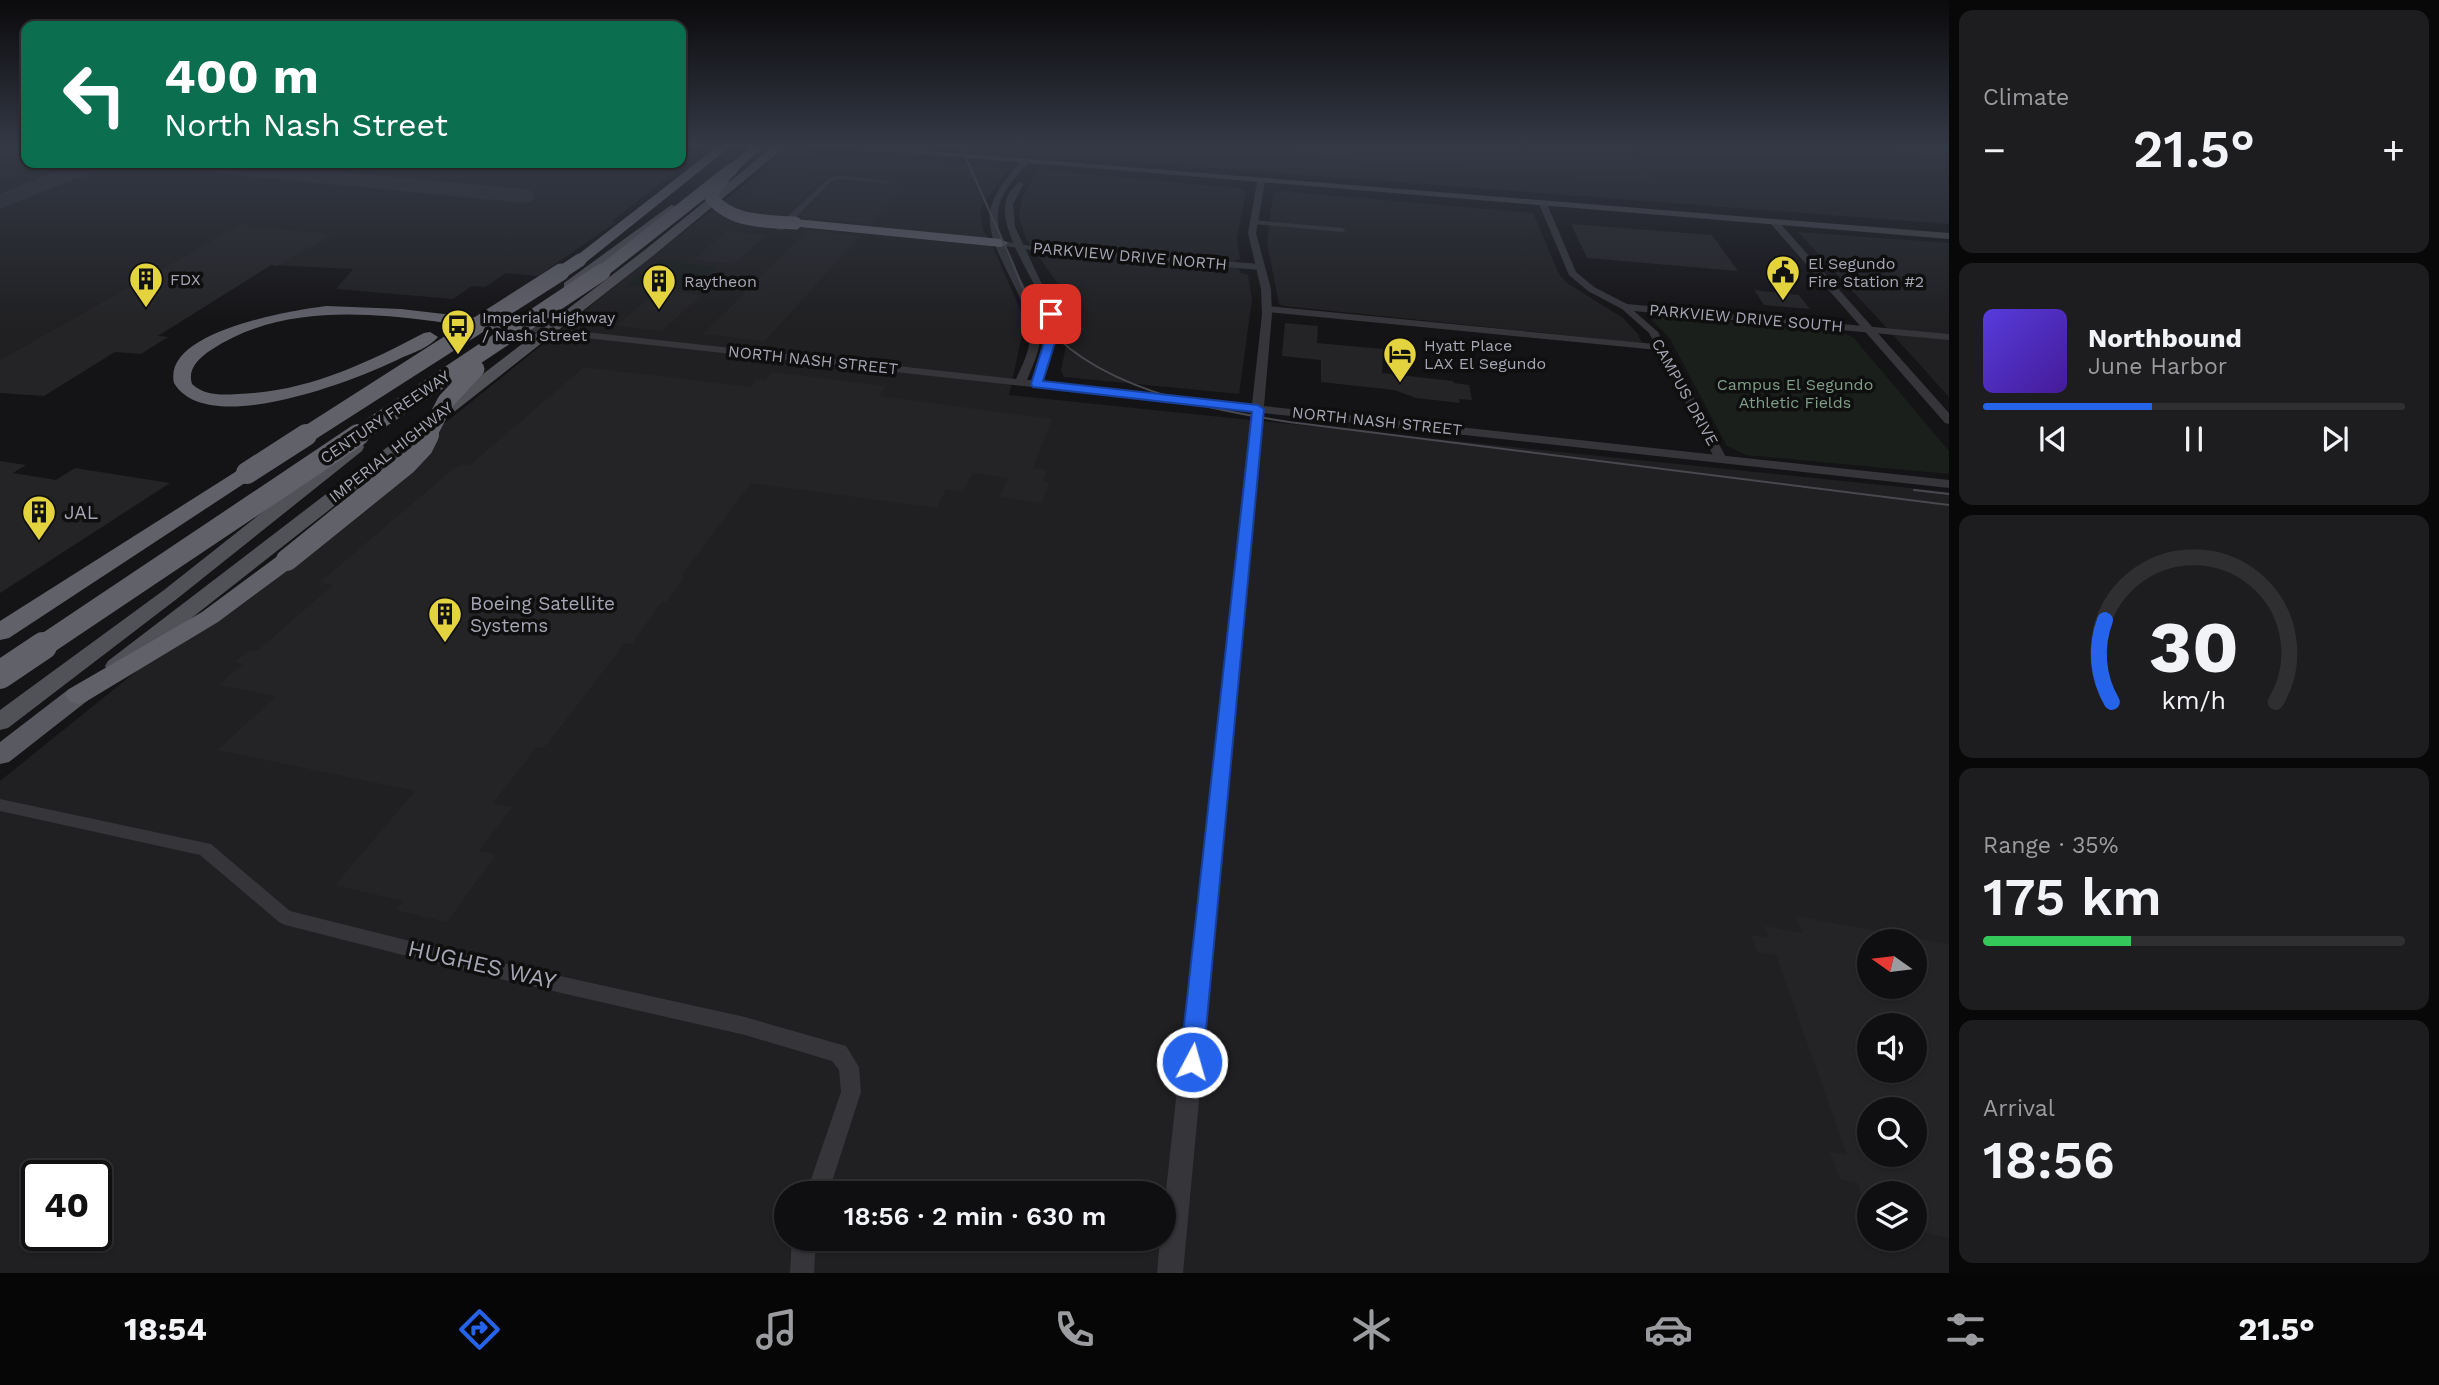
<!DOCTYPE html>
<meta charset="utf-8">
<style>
:root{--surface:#0f0e10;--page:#1d1c1e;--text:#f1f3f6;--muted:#9b9c9f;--line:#2f2e30;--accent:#2563eb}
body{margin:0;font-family:"Work Sans",sans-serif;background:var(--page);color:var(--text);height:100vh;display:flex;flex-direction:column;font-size:26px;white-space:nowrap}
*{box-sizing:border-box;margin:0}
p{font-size:23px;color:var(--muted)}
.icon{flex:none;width:38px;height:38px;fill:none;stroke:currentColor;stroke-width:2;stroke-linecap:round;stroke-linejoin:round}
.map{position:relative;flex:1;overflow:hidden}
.side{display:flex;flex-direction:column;gap:10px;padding:10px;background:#080809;width:490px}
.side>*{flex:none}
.guide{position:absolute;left:21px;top:21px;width:665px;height:147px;border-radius:14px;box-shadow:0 2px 5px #0004,0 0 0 2px var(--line);background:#0b6e4f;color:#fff;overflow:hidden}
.needle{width:46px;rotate:284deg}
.controls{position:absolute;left:1857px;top:929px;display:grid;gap:14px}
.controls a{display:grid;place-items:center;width:70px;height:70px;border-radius:50%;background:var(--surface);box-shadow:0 2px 5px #0004,0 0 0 2px var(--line);font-size:35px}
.speed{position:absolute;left:21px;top:1160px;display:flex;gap:14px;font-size:35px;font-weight:700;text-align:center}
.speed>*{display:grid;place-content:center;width:91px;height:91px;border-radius:50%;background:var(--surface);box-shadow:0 2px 5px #0004,0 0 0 2px var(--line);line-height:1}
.speed .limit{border:4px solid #111;border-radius:10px;background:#fff;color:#111}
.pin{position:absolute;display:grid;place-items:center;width:60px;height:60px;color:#fff;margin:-30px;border-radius:14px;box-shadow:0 4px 10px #0006}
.me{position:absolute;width:77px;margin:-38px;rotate:6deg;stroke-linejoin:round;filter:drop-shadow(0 0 5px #0008)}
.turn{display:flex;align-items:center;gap:24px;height:147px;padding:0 28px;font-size:32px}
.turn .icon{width:91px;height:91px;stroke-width:2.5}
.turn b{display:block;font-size:49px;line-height:60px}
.big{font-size:52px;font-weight:600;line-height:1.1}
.side .widget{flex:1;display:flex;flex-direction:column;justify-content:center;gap:10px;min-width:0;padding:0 24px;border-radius:14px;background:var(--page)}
.side .dial{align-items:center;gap:0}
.dial svg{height:182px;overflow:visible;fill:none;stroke:var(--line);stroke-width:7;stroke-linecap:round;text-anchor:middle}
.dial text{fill:var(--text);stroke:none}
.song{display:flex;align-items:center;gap:21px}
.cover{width:84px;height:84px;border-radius:10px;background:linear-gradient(135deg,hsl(250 70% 55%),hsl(260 70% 35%))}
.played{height:7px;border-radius:4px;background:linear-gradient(90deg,var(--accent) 40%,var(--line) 40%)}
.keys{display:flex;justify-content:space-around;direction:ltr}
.heat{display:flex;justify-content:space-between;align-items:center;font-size:38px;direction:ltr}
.charge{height:10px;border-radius:5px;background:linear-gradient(90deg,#34c759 35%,var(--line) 0)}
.trip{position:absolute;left:774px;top:1181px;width:402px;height:70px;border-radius:35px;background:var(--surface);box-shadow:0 2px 5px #0004,0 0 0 2px var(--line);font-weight:600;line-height:70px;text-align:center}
.menu{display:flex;height:112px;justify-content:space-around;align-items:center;background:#060606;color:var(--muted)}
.menu .icon{width:49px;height:49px}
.menu .on{color:var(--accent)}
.menu b{font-size:32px;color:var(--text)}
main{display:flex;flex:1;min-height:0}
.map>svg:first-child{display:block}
.built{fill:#202022;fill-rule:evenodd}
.green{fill:#1a1f1c}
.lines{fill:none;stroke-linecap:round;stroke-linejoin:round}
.taxiway{fill:#2e2e32;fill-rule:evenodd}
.building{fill:#242426;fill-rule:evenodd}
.minor{fill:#35353a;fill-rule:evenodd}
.tertiary{fill:#35353a;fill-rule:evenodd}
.secondary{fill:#434349;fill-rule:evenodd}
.primary{fill:#515158;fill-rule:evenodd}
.trunk{fill:#595961;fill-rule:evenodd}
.motorway{fill:#61616a;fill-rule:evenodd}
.tram{stroke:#48484f;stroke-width:2}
.motorway-bridge-far3{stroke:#61616a;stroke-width:13}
.motorway-bridge-far2{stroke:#61616a;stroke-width:17}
.motorway-bridge-far1{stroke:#61616a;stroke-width:22}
.motorway-bridge{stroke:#61616a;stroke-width:28}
.route{fill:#2563eb;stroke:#184099;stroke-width:2}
.labels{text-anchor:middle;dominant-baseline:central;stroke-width:7;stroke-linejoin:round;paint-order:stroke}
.far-street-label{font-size:16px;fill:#a6a7b4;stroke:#0f0f10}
.far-poi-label{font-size:16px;fill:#a6a7b4;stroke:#0f0f10;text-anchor:start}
.far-park-label{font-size:16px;fill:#7f9e88;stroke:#0f0f10}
.poi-label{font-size:19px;fill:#a6a7b4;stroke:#0f0f10;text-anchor:start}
.near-street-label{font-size:23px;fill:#a6a7b4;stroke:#0f0f10}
</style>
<main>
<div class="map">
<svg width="1949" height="1273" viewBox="0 0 1949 1273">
<rect width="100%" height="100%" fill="#141315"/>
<g class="built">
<path d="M0,146H26V163H681V150L697,152L695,157L612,221L616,222L538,276L506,273L485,287L472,286L453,299L336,289L353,269L182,261L0,365Z"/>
<path d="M926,146H1949V224L1053,156Z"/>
<path d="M793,150L1009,169L983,204L980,213L983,230L992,245L1020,309L1024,326L1009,395L1949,492V1273H0V781L645,262L787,151ZM1869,942H1914V987H1869ZM1869,1026H1914V1071H1869ZM1869,1110H1914V1155H1869ZM37,1176H96V1236H37ZM786,1194H1164V1239H786ZM1869,1194H1914V1239H1869Z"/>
<path d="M1041,170L1237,188L1246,191L1237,239L1240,259L1235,261L1241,273L1248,275L1252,300L1239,394L1064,377L1061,370L1070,327L1058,284L1025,237L1019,216L1021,200L1037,171Z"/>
<path d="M1282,191L1533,213L1559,274L1567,283L1623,318L1638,334L1642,343L1284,306L1279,304L1267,243L1273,193Z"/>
<path d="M1798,232L1949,243V397L1884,325Z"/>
</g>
<g class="green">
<path d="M26,147V163H62L0,188V157Z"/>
<path d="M660,259L715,267V271L706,273L695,283L700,284L689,289L627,285Z"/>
<path d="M1660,315L1838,332L1853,337L1949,451V474L1746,455L1727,446L1670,339L1652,320Z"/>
</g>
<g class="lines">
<g class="taxiway">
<path d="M76,163H105L102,168L0,209V194Z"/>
<path d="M167,163H243L524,189L532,191L535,196L532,201L524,203L178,169L170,168Z"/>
</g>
</g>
<g class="building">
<path d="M1298,146L1627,147L1651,182L1298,156Z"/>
<path d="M1896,146H1949V160L1896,156Z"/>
<path d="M818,158L902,165L889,178L838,173L826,177L799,202L746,198L782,168L804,170Z"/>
<path d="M840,182L883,185L903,188L870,224L801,216L833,183Z"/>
<path d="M1571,224L1712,235L1738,271L1587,258Z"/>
<path d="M240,225L330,234L325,237H330L276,266L271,265L158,336L168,337L141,354L115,352L44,396L0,393V360Z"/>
<path d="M808,230L860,236L765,341L703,334Z"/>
<path d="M727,231L766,235L735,264L694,260Z"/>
<path d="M659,290L701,295L662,331L616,326Z"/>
<path d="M1754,290L1799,295L1810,309L1764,305Z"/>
<path d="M1285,323L1318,326L1317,343L1383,349L1382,373L1453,381L1454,383L1469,385L1472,400L1459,399L1460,403L1416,398L1394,390L1321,382V360L1282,356Z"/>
<path d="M584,367L750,387L757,379L765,380L772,372L886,386L879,396L1052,419L1033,468L1047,470L1043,482L1049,483L1042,503L1000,497L1008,478L972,473L963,492L946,489L937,508L751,483L681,576H685L666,602L662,601L632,644L625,643L549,742L543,748L537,747L493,803L512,807L479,851L496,855L447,922L396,910L403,901L335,885L415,791L218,750L276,696L218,685L243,664L235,662L249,650L257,651L333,585L319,583L453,469L463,464L470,465Z"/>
<path d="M0,461L26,465L13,473L56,480L75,468L170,483L0,593Z"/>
<path d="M1796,916L1899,935V942H1869V987H1914V938L1949,944V1238L1914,1230V1194H1861L1858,1183L1840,1179L1830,1152L1847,1155L1776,955L1757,952L1751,935L1769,938L1765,926L1803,933ZM1869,1026H1914V1071H1869ZM1869,1110H1914V1155H1869Z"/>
</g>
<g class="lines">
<g class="minor">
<path d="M839,175L889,181L885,183L840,179L832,181L783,230H777V226L828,179Z"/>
<path d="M1543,202L1547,204L1576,272L1594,287L1627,304L1949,334V340L1634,311L1658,332L1727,459L1721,462L1715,459L1658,350L1267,312L1262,309L1267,306L1655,344L1649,333L1622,309L1588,291L1569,275L1539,204Z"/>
<path d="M1251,220L1342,228L1346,230L1342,232L1254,224L1250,222Z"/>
<path d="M1001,241L1031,246L1260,264L1264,267L1260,270L1031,250L998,245V241Z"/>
<path d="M0,799L211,844L290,911L470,956L745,1017L846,1046L859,1067L861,1092L828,1194H806L841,1092L839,1070L832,1061L745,1035L470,972L285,925L279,922L200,855L0,811Z"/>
<path d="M792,1239H816L814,1273H790Z"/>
</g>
<g class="tertiary">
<path d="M1023,159L1030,161C1019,174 1003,189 999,206C989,249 1043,295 1040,339C1039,353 1032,367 1027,380H1032C1039,360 1048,338 1046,316C1042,281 976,211 1020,182L1024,184L1013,204L1015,227L1056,314V336L1043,382L1252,404L1262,314L1261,289L1248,233L1257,182L1261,180L1265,182L1256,233L1271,289L1272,314L1264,406L1949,480V488L1263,413L1183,1273H1157L1160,1239H1164V1209L1251,411L512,330L507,327L512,324L1016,379C1022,366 1029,352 1030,338C1032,295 978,245 992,204C998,187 1012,172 1023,159Z"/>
<path d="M1771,220H1777L1949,413V424L1945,423L1771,224Z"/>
</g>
<path class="secondary" d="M824,146H867L1949,233V239Z"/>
<g class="primary">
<path d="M774,146H786L654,255L124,671L116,673L108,671L105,666L108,661L646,249Z"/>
<path d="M671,205L681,207L574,289H564V283Z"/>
<path d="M356,442L362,443L364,447L362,451L178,598L8,728L0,730V710L164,590L350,443Z"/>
</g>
<path class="trunk" d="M78,687L87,689L90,695L87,701L9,762L0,764V742L69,689Z"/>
<g class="motorway">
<path d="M718,146H731L585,263H575L573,260L575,257Z"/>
<path d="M752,146H764L735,173H727V167Z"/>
<path d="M795,219L1001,239L1008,243L1001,247L790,226V220Z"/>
<path d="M327,306L401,309L512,322L520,327L512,332C416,320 299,292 211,350C199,358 187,369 192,384C205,396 222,395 238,394C306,392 365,364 424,333L430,332L438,337C430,347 413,353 401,358C357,380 207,439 174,383C162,331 293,310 327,306Z"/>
<path d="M247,467L254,469L257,473L254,477L9,638L0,640V621L240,469Z"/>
<path d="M287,553L295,555L298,560L295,565L218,622L87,701L78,704L69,701L65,695L69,689L202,612L279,555Z"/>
</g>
<g class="tram">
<path d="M961,146C977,184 994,221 1011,259C1019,278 1026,299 1038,316C1090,388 1207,409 1289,422L1949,505"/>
<path d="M1914,490L1949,494"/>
</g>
<g class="motorway-bridge-far3">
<path d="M723,179L710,196C730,223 765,221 795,223"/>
<path d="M559,274L580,260"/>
<path d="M599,274L731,170"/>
</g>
<g class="motorway-bridge-far2">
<path d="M303,437L561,272"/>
<path d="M355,437L602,272"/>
<path d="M427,437L446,401L476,369"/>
</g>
<g class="motorway-bridge-far1">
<path d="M247,473L306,435"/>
<path d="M287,560L406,464L422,447L428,435"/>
<path d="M40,648L358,435"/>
</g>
<path class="motorway-bridge" d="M0,675L43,646"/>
</g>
<linearGradient id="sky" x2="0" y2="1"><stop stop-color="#0b0a0c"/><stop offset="0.45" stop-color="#343946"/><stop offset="1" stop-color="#343946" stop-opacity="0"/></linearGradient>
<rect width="1949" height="325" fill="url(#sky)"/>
<path class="route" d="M1051,311L1057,314V336L1043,381L1258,405L1264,409L1203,1062L1200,1070L1192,1073L1183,1070L1180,1062L1252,412L1033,387L1031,384L1046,336V314Z"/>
<defs>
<g id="civic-pin" transform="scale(1.75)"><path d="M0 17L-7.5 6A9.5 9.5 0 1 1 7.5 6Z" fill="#e3d33e" stroke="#0f0f10"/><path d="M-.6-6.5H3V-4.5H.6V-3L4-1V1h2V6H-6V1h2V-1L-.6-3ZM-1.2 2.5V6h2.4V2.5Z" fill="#111"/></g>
<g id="building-pin" transform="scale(1.75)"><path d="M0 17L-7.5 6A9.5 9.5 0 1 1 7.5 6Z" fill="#e3d33e" stroke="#0f0f10"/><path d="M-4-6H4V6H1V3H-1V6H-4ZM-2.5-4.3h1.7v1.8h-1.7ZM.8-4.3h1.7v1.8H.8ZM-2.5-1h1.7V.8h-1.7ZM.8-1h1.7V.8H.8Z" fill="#111"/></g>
<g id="bus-pin" transform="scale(1.75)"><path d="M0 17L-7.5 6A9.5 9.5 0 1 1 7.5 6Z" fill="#e3d33e" stroke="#0f0f10"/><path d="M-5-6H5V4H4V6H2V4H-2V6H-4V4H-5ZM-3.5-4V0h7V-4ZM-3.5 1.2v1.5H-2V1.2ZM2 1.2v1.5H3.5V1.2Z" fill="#111"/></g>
<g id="hotel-pin" transform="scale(1.75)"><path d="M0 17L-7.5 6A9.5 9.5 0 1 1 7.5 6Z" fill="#e3d33e" stroke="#0f0f10"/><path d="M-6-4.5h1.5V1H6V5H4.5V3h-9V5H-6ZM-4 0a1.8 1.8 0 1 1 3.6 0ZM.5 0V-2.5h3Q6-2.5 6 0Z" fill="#111"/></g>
</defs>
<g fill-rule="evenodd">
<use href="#civic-pin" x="1783" y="272"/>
<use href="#building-pin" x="146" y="279"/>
<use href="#building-pin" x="659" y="281"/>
<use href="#bus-pin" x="458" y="326"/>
<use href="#hotel-pin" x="1400" y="354"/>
<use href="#building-pin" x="39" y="512"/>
<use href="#building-pin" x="445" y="614"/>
</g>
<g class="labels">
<g class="far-street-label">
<text transform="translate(1130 256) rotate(5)">PARKVIEW DRIVE NORTH</text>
<text transform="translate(1746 318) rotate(5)">PARKVIEW DRIVE SOUTH</text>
<text transform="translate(813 360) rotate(6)">NORTH NASH STREET</text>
<text transform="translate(1685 392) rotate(61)">CAMPUS DRIVE</text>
<text transform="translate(385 417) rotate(-34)">CENTURY FREEWAY</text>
<text transform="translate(1377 421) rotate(6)">NORTH NASH STREET</text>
<text transform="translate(391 452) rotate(-38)">IMPERIAL HIGHWAY</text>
</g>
<g class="far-poi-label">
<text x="1808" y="263">El Segundo<tspan x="1808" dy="18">Fire Station #2</tspan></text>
<text x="170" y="279">FDX</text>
<text x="684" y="281">Raytheon</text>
<text x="482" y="317">Imperial Highway<tspan x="482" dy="18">/ Nash Street</tspan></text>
<text x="1424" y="345">Hyatt Place<tspan x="1424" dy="18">LAX El Segundo</tspan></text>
</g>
<g class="far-park-label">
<text x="1795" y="384">Campus El Segundo<tspan x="1795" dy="18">Athletic Fields</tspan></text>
</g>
<g class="poi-label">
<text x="64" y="512">JAL</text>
<text x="470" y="603">Boeing Satellite<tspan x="470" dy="22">Systems</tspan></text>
</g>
<g class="near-street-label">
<text transform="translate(482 965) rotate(13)">HUGHES WAY</text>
</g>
</g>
</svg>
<div class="controls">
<a><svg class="needle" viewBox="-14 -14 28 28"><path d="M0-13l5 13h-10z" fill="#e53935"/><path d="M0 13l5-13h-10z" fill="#9b9c9f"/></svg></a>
<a><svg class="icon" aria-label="sound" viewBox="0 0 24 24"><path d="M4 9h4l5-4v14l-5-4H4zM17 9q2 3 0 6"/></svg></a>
<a><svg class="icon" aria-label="search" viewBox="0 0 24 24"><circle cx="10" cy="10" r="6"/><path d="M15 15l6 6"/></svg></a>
<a><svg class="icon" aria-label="layers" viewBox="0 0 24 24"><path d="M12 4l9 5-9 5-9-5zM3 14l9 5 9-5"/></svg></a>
</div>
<div class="speed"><div class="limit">40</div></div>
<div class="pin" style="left:1051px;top:314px;background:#d93025"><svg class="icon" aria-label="arrive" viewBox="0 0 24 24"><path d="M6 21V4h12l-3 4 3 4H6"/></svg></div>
<svg class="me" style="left:1192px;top:1062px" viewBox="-20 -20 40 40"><circle r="17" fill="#2563eb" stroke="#fff" stroke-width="3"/><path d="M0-11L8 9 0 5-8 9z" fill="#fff"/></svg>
<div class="trip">18:56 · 2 min · 630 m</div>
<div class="guide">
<div class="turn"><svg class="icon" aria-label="left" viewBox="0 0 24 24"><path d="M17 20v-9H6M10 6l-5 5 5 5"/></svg><div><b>400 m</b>North Nash Street</div></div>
</div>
</div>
<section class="side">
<div class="widget"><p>Climate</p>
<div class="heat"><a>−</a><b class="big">21.5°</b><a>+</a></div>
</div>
<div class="widget">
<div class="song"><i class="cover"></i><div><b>Northbound</b><p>June Harbor</p></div></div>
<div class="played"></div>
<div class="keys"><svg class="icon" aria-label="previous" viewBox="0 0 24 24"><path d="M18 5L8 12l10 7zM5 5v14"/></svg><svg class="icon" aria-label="pause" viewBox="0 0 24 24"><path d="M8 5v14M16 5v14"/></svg><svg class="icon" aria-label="next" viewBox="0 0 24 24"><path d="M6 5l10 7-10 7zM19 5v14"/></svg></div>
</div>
<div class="widget dial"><svg viewBox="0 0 100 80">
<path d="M14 69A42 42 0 1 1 86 69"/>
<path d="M14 69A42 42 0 0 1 11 33" stroke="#2563eb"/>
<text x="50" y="56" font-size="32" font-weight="700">30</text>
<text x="50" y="72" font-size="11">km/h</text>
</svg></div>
<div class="widget"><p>Range · 35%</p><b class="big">175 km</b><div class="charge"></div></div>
<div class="widget"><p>Arrival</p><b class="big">18:56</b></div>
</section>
</main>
<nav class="menu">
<b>18:54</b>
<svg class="icon on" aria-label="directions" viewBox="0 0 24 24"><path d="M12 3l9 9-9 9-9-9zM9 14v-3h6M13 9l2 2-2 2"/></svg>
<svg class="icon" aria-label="music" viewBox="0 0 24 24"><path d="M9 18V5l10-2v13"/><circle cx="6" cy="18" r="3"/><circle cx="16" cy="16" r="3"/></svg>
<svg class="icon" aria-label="phone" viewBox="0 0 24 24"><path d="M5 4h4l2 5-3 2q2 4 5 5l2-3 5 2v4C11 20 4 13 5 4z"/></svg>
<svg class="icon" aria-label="climate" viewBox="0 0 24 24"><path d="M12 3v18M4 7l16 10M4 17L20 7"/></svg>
<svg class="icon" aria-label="car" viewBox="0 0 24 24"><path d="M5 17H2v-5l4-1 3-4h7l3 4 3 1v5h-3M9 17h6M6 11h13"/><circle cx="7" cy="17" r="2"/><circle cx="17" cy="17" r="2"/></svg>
<svg class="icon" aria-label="filters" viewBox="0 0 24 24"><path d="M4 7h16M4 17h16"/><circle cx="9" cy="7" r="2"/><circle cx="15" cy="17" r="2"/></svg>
<b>21.5°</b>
</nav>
